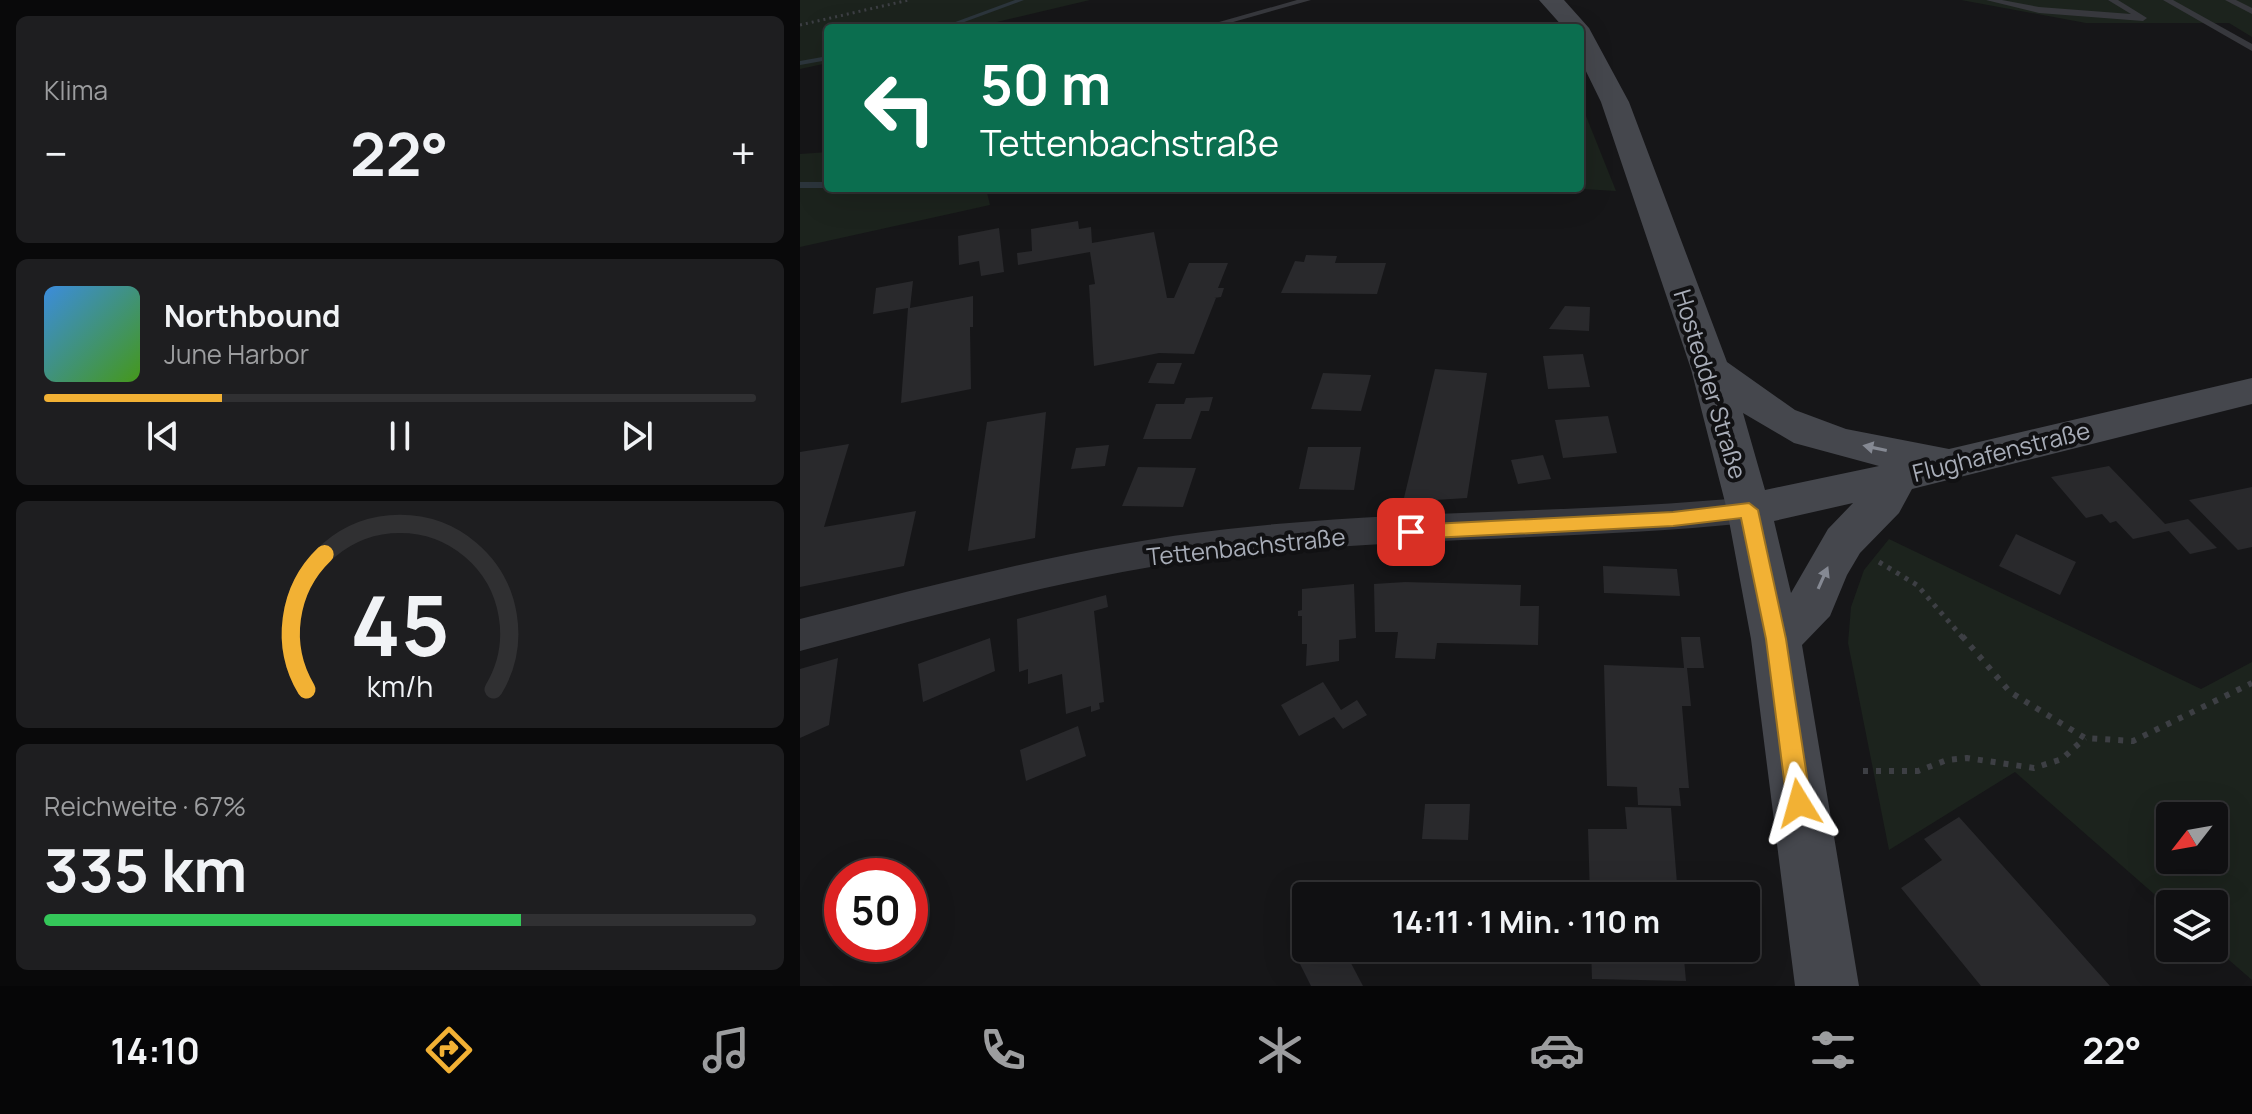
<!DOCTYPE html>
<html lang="de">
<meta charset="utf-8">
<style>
:root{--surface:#101012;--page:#1e1e20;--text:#f1f3f6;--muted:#9c9d9f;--line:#303032;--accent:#f2b134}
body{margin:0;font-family:Manrope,sans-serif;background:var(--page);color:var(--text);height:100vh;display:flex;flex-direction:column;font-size:30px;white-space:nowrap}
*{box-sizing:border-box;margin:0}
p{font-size:26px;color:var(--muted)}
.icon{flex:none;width:44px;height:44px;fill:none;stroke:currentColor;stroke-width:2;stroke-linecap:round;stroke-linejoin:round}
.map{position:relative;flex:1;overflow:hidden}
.panel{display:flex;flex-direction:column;gap:16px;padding:16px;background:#09090a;width:800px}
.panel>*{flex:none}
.hud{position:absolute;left:24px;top:24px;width:760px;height:168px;border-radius:8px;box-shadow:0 8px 32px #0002,0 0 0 2px var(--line);background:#0b6e4f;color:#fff;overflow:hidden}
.needle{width:52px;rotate:239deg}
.tools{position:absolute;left:1356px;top:802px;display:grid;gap:16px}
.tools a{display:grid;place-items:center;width:72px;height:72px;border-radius:8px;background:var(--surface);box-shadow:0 8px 32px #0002,0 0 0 2px var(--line);font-size:40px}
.speed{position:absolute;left:24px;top:858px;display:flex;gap:16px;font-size:40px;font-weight:700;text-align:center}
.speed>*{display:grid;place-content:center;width:104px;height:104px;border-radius:50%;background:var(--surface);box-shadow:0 8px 32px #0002,0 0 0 2px var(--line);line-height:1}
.speed .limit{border:12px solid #d22;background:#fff;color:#111}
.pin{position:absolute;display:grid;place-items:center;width:68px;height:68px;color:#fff;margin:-34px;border-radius:16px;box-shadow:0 4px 12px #0006}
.me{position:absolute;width:88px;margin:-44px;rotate:352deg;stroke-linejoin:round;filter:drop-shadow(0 0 6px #0008)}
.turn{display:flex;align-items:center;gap:28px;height:168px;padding:0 24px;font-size:36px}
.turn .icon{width:104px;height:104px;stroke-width:2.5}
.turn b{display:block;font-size:56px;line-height:68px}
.big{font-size:60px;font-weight:700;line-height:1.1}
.panel .widget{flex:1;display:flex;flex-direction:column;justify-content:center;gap:12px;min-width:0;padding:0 28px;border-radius:12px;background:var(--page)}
.panel .dial{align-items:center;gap:0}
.dial svg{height:208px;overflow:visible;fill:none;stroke:var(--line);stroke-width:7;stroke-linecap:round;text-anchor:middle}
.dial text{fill:var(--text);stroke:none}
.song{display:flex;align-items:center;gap:24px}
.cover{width:96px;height:96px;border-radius:12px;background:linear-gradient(135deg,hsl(210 70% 55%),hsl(100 70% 35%))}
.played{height:8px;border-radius:4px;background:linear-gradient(90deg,var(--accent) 25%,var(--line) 25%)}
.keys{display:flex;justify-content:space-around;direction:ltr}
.heat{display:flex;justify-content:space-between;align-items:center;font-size:44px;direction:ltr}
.charge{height:12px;border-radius:6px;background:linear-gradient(90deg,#34c759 67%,var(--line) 0)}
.trip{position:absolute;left:492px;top:882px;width:468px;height:80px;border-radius:8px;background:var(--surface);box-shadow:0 8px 32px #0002,0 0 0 2px var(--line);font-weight:700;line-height:80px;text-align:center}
.dock{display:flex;height:128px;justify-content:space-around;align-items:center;background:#060607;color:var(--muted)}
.dock .icon{width:56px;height:56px}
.dock .on{color:var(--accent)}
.dock b{font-size:36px;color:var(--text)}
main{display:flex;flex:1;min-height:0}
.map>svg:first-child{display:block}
.green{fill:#1c231d;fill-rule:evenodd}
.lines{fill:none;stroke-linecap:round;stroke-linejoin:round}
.stream{fill:#2c353c;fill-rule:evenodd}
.building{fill:#29292c}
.path-far2{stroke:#3d3f44;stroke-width:3;stroke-dasharray:2 4;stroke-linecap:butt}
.path-far1{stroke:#3d3f44;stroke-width:5;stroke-dasharray:4 6;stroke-linecap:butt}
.path{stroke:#3d3f44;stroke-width:6;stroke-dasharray:5 8;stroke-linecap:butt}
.lane{fill:#37383d;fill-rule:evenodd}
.street{fill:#37383d;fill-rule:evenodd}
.secondary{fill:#45474d;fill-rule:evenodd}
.oneway{fill:#858993}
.route{fill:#f2b134;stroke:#9d7322;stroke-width:2}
.labels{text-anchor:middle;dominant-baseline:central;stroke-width:8;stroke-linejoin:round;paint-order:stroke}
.street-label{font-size:24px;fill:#a8adb8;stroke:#111113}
</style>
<main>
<section class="panel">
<div class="widget"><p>Klima</p>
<div class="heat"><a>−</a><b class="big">22°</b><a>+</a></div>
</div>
<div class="widget">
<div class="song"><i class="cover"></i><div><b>Northbound</b><p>June Harbor</p></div></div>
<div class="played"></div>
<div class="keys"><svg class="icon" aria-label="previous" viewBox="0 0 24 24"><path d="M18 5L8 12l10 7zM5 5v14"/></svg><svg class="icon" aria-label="pause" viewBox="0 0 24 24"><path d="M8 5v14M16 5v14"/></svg><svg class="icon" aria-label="next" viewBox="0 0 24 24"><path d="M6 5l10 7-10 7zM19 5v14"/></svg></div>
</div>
<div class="widget dial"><svg viewBox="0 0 100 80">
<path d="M14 69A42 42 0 1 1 86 69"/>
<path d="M14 69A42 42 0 0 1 21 17" stroke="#f2b134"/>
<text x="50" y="56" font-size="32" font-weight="700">45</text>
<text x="50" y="72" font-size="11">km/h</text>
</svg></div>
<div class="widget"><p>Reichweite · 67%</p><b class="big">335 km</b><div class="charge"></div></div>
</section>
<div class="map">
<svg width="1452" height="986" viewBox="0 0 1452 986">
<rect width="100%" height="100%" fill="#161618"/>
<g class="green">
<path d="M0,0H290L171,28H28V63L0,69Z"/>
<path d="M1161,0H1452V37L1429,23H1286Z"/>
<path d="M780,101L816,191L766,188H780Z"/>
<path d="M28,152V188H186L190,205L0,247V154Z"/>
<path d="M1089,539L1401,689L1452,662V980L1414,947V904H1370V908L1215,772L1089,850L1048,643L1051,607L1064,570ZM1414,816V860H1370V816Z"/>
</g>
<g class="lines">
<g class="stream">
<path d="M215,0H224L148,28H139Z"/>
<path d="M28,56V60L0,65V61Z"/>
<rect x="0" y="182" width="28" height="6"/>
</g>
</g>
<g class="building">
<path d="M278,221L279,229L291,227L292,243L354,232L367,298H374L389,263H428L418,288H424L421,297L414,298H416L394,354L359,353L294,366L289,285L295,284L290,252L218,265L217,253L232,251L231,229Z"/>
<path d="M199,228L204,272L181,276L179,261L159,265L158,236Z"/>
<path d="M506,255L537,256L535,263H586L577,294L481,293L495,261L504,262Z"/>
<path d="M113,281L110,308L173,296V327H170L171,389L101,403L108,308L73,314L76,288Z"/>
<path d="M765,306L790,307L789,331L749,329Z"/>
<path d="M783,354L790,387L748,389L743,356Z"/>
<path d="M357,363H382L374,384L348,383Z"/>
<path d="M635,369L687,373L667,498L603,502Z"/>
<path d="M523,373L571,375L561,411L511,409Z"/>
<path d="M413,397L409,411H401L391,439H343L356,404H384L386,398Z"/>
<path d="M246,412L235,538L168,551L187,422Z"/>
<path d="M808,416L817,453L763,458L755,420Z"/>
<path d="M49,444L24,527L116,511L104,566L0,587V452Z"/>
<path d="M309,445L305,466L271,469L276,448Z"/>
<path d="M508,447H561L554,490L499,489Z"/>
<path d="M743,455L751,479L718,484L711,460Z"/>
<path d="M1309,466L1365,524L1388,519L1417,548L1390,554L1369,531L1333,539L1316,521L1310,523L1302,514L1286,518L1251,477Z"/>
<path d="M338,467L396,468L383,507L322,506Z"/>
<path d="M1452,487V547L1438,550L1389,500Z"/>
<path d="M1216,534L1276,562L1260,595L1199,566Z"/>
<path d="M803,566L877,569L880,596L804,593Z"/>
<path d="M605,582L721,585L720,606H739L738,645L637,643L635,659L595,658L598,632H575L574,584Z"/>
<path d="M554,584L556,638L539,640V661L506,666L507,644H502V616H498V611L502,610V589Z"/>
<path d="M306,595L308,607L294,611L304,702L299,703L300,709L291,712V706L266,714L262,674L228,684V669L219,672L217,619Z"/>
<path d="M881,637H900L904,668H887L891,706H882L889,788H879L881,806L838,805L837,787L807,786L804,665L884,668Z"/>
<path d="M190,638L195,671L123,702L118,664Z"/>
<path d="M38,658L29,725L0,738V669Z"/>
<path d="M523,682L541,710L557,700L567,715L543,729L534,717L499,736L481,705Z"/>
<path d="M278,726L286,756L226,781L220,750Z"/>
<path d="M625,804H670L668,840L622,839Z"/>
<path d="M825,807L871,808L878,896H790L788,829H827Z"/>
<path d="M1159,817L1177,837L1310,986H1181L1101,888L1142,860L1124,839Z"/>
<path d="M508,948H543L563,986H511L496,956Z"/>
<path d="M791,948H883L886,981L792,979Z"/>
</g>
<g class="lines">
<path class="path-far2" d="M0,25L109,0"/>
<path class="path-far1" d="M1079,562L1117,585L1163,638"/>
<g class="path">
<path d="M1162,636L1210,692L1285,738L1333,741L1452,683"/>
<path d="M1063,771H1118L1147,760L1167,758L1234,768L1262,759L1285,738"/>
</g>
<g class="lane">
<path d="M497,0H511L412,28H398Z"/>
<path d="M1186,0H1202L1239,7L1331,14L1308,0H1318L1347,18L1343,21L1239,13Z"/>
<path d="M1363,0H1373L1452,44V51Z"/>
<path d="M1425,0H1436L1452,8V14Z"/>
</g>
<path class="street" d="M949,497L961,501L966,510L961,519L949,523C777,540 603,537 430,556C284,572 142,613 0,651V619C141,583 282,545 428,529C601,509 776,514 949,497Z"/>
<path class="secondary" d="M739,0H764L789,28L829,102L927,362L995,410L1046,429L1149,449L1452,378V404L1112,489L1099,513L1060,553L1047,575L1030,616L1002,645L1059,986H995L951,639L927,510L891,369L801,102L780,59V28H764ZM943,413L994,443L1079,466L965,490ZM1053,503L1028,529L991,593L974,521Z"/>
</g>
<defs><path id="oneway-solid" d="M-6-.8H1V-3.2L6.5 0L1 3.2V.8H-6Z" transform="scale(2)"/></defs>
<g class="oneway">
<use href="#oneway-solid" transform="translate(1075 448) rotate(-168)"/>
<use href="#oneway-solid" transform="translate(1023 578) rotate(-66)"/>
</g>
<path class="route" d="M949,503L958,510L986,639L1011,803L1007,811L999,815L990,811L987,803L966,639L941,518L873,526L611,539L602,532L611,525L873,512Z"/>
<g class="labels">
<g class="street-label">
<text transform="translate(911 384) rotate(73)">Hostedder Straße</text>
<text transform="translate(1201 451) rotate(-14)">Flughafenstraße</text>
<text transform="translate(446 546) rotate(-6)">Tettenbachstraße</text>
</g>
</g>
</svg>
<div class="tools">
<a><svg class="needle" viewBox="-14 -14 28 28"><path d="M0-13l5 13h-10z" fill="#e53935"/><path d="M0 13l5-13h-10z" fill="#9c9d9f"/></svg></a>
<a><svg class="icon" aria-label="layers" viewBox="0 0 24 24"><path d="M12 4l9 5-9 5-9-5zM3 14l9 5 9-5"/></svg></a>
</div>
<div class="speed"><div class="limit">50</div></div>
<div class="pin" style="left:611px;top:532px;background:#d93025"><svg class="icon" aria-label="arrive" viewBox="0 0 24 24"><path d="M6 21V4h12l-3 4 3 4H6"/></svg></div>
<svg class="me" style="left:999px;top:803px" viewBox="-20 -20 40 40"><path d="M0-17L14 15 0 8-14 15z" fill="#f2b134" stroke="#fff" stroke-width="4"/></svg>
<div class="trip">14:11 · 1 Min. · 110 m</div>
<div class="hud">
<div class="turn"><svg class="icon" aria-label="left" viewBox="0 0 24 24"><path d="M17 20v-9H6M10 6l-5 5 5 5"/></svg><div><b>50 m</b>Tettenbachstraße</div></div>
</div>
</div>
</main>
<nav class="dock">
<b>14:10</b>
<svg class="icon on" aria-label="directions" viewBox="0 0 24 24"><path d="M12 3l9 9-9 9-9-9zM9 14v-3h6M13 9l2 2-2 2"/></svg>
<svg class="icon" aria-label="music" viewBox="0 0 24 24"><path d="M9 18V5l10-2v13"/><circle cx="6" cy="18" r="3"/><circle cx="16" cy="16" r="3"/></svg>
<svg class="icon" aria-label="phone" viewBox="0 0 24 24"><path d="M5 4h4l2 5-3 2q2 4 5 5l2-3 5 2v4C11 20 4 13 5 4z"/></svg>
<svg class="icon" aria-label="climate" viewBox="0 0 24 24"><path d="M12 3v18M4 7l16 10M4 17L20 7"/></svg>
<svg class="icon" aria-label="car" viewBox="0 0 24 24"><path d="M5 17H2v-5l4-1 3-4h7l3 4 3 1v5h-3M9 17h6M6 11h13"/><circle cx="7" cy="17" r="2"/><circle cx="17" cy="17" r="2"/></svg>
<svg class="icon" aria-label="filters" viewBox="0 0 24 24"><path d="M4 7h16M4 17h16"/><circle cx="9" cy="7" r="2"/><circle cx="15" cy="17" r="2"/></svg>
<b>22°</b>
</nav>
